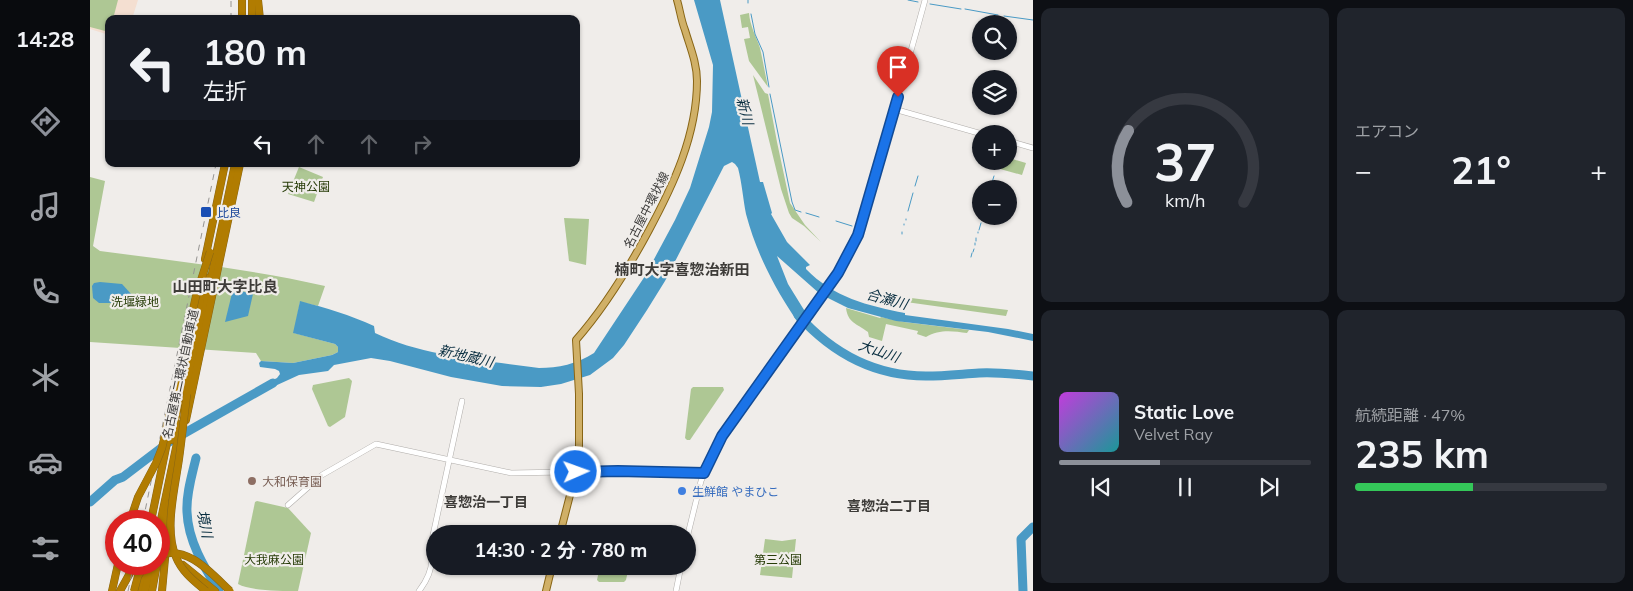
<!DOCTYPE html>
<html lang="ja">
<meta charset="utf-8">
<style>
:root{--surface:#171b24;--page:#20242c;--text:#f1f3f6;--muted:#9ea1a6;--line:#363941;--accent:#8c9099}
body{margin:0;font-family:Mulish,"Noto Sans JP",sans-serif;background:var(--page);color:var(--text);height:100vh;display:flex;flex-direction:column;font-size:19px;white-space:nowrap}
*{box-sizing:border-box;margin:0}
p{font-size:16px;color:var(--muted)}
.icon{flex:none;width:28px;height:28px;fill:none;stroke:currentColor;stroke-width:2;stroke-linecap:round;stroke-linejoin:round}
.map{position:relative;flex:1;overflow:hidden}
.details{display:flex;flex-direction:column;gap:8px;padding:8px;background:#0d0f14;width:600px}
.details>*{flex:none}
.top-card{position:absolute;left:15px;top:15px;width:475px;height:152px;border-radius:10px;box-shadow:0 1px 4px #0004;background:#171b24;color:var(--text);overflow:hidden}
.tools{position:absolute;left:882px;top:15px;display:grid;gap:10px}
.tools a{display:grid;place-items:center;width:45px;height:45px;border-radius:50%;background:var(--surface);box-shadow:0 1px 4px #0004;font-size:25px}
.speed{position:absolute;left:15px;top:510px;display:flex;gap:10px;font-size:25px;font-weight:700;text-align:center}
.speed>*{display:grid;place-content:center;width:65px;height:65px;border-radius:50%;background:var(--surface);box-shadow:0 1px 4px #0004;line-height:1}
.speed .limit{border:8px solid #d22;background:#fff;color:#111}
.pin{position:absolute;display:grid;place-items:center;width:42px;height:42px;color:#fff;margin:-51px -21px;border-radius:50% 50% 50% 0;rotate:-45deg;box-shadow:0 0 5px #0007}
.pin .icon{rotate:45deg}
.me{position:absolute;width:55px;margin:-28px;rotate:88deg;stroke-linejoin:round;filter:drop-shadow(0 0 4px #0008)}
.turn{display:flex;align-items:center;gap:18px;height:105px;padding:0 15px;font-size:22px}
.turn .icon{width:65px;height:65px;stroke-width:2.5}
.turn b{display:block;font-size:35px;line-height:42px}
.lanes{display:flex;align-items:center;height:48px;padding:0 15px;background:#0003;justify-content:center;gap:25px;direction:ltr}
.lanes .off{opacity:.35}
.big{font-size:38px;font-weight:700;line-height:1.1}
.details .card{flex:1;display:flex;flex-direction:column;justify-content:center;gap:8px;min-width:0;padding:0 18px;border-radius:10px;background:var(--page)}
.details .dial{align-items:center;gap:0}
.dial svg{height:130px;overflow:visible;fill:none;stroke:var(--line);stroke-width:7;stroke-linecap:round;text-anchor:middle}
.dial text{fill:var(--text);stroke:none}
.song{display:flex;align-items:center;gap:15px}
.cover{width:60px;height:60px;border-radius:8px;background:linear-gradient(135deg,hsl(290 70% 55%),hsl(180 70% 35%))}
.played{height:5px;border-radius:2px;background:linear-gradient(90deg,var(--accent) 40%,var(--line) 40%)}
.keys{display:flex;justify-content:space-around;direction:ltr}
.heat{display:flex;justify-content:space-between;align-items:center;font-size:28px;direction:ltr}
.charge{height:8px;border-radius:4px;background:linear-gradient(90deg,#34c759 47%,var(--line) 0)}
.details .tiles{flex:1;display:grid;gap:8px;grid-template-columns:repeat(2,1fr)}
.trip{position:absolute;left:336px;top:525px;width:270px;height:50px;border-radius:25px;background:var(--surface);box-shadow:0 1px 4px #0004;font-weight:700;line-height:50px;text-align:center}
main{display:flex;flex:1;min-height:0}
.tabs{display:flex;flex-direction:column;width:90px;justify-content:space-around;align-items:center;background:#090b0e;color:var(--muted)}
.tabs .icon{width:35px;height:35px}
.tabs .current{color:var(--accent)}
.tabs b{font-size:22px;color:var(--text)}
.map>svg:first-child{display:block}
.education{fill:#f4dfd1}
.green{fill:#aec794}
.water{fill:#4a9ac5}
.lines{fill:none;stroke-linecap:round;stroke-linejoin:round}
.stream{stroke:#4a9ac5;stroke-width:1}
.river{stroke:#4a9ac5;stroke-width:9}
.minor-casing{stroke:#b0adaa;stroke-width:6}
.major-casing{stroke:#886515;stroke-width:8}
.highway-casing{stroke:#886515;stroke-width:8}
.minor{stroke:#fff;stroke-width:5}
.major{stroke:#d0b067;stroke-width:6}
.highway{stroke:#b17c01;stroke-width:7}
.rail{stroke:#969492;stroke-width:1;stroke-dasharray:6 6;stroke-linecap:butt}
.highway-bridge-casing{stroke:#886515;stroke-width:8;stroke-linecap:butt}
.highway-bridge{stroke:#b17c01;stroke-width:7}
.route-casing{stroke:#114b97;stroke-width:12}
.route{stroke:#1a73e8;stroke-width:9}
.transit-dot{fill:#1a4fb4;stroke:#f0edea;stroke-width:2}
.education-dot{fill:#8d6e63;stroke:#f0edea;stroke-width:2}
.shop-dot{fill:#3f7fe0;stroke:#f0edea;stroke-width:2}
.labels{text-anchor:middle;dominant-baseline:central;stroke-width:4.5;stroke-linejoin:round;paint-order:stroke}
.park-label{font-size:12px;fill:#273c08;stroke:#f0edea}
.street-label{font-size:12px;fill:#3b3a39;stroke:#f0edea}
.transit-label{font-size:12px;fill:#164399;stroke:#f0edea;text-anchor:start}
.education-label{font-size:12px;fill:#785e54;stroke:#f0edea;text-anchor:start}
.shop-label{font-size:12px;fill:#366cbe;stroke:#f0edea;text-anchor:start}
.water-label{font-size:14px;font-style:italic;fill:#092e40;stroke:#f0edea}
.neighbourhood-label{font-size:14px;font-weight:bold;fill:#3e3c39;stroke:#f0edea}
.quarter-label{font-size:15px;font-weight:bold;fill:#3e3c39;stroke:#f0edea}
</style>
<main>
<nav class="tabs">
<b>14:28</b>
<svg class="icon current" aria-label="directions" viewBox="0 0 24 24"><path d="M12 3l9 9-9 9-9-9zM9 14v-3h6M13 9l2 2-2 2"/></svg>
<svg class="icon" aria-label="music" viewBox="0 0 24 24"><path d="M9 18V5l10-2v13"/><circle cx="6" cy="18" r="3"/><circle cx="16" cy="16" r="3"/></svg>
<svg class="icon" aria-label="phone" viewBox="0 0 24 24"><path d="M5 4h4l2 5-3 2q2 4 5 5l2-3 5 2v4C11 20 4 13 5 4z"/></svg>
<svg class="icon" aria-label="climate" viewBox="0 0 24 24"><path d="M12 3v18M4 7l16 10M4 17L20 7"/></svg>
<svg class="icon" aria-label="car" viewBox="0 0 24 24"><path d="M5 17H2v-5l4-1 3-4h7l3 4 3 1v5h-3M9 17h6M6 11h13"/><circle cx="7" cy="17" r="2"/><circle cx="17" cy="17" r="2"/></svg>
<svg class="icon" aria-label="filters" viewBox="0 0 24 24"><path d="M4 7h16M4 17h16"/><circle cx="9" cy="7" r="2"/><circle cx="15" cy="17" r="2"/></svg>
</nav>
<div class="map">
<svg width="943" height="591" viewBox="0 0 943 591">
<rect width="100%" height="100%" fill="#f0edea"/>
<path class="education" d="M0,0H48L42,19H19V35L0,29Z"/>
<g class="green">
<path d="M0,0H28L23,19H19V32L0,27Z"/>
<path d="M659,13C660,26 666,36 670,48C673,61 675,74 678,87L659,61L654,39L660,38L658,27L652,28L650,15Z"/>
<path d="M663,75L675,93L678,94L687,142L700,203L715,225L731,242L714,226L702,218L699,213L691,189Z"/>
<path d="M919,158L936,163L932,175L910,169L912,161H919Z"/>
<path d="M209,167L233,177L224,202L198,194Z"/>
<path d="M0,177L15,181L3,246L10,251C85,261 161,269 235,286L228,306L210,302L204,333L245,344L248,347V352L242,355L203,363L171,361L166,353L0,342Z"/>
<path d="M474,218L499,219L496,265L479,261Z"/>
<path d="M795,290L813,297L918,310L916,316L816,302L800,298L793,294Z"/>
<path d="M756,308L790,318L791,317L814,322L879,330L877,333C863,331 849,329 836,337L827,334L828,331L796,324L792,341L779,337L778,332C766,323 758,323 756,308Z"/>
<path d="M259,378L262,381L255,417L240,427L238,426L222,389L223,385Z"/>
<path d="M603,387H633L634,390L600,440H597L595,438L601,389Z"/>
<path d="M167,501L198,508L221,533L208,591C191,591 161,591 148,584L165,502Z"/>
<path d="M675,539L692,541L706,539L702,578L670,575Z"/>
<path d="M510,566H539L536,580L534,582H509L507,580Z"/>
</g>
<g class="water">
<path d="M604,0H630L670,182H673L682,213L681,214L697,242L720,265L716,267V269C743,297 778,306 815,313V315L918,329L943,334V341L898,332L806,321L758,308L730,294L687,256L698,284L719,318L711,327C687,292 667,256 656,214C653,199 652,183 648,168L645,164L642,162L634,166L575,281L557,310L534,345L523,358L500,375L471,384L451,387L412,386L361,377L300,361L281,358L244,365L238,371L209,375L174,391L171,386L187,378L190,374L189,371L185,369L170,367L169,363L171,361L203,363L242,355L248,352V347L245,344L203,333L210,301C236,308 260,315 284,326L285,333C335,357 394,360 449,368C468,368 487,364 504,353L555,276L585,220L600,188L619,127L622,112L623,65Z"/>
<path d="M10,282L32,284L42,295L33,303H9L3,298L2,286L4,283Z"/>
<path d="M143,289L163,294L158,316L135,322Z"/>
</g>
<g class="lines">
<g class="stream">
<path d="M658,0V3"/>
<path d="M818,0L828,2"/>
<path d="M840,4L871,9"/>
<path d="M875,9L908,15"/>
<path d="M661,14L665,34L673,52L679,87"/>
<path d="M914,16L943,20"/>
<path d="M680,94L702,202L705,210L711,212"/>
<path d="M825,186L828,176"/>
<path d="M900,189L904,176"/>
<path d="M818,211L823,193"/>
<path d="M716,213L729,217"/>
<path d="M816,220V219"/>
<path d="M746,221L762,226"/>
<path d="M814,225V224"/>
<path d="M889,230L891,223"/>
<path d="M888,233V232"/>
<path d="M812,234V232"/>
<path d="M886,241V238"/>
<path d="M885,245V243"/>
<path d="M883,252L884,249"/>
<path d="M881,257L882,253"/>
</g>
<g class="river">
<path d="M708,315C742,353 785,376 836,376C854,376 872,374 889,373C907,372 925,374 943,376"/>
<path d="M106,458C102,475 96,494 97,512C98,541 114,567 129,591"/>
<path d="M0,502L25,480L33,477L79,442L183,383"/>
<path d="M933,591L931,539L943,527"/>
</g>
<g class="minor-casing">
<g id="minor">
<path d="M804,109L892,134"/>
<path d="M919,141L943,148"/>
<path d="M198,505L232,475L286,444L421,473L527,471L615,473"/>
<path d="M598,534L611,481L632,436L748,273C770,237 780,195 791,155C806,103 821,52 835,0"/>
<path d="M329,591C338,579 345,564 340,549L372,401"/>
<path d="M586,591L591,566"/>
</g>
</g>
<g class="major-casing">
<g id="major">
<path d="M470,534L489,460V394L486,340C515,307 537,271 558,232C583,186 607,135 607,81C607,63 600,47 595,30C591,20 590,10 587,0"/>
<path d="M456,591L462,566"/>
</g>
</g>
<g class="highway-casing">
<g id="highway">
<path d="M168,0L170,19"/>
<path d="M152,19V0"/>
<path d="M162,19V0"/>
<path d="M115,259L135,164"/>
<path d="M96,398L145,164"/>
<path d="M96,420L150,164"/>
<path d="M81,440L115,277"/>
<path d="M61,521L79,433"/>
<path d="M69,529L91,424"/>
<path d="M69,557L79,504"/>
<path d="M93,565L125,591"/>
<path d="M22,591L28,564"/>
<path d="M30,591L45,564"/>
<path d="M49,591L54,567"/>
<path d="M55,591L61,564"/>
<path d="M62,591L67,564"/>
<path d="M72,591L77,537"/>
</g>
</g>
<use href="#minor" class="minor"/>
<use href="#major" class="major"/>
<use href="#highway" class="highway"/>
<g class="rail">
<path d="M141,19V0"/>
<path d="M53,521L126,164"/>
<path d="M38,591L44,564"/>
</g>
<g class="highway-bridge-casing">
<g id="highway-bridge">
<path d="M97,394C94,416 92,438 89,459C85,488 74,530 86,557C92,572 104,581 116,591"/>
<path d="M40,521L48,497L66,463L72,448L106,296L120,252"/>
<path d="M69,555C98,545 121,573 140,591"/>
<path d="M44,591L48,576L56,564"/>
</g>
</g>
<use href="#highway-bridge" class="highway-bridge"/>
</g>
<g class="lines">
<g class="route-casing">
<path id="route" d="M486,472L528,471L614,473L632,436L748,273L768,235L808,97"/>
</g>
<use href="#route" class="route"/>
</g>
<rect class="transit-dot" x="110" y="206" width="12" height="12" rx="2.5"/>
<circle class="education-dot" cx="162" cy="481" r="5"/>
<circle class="shop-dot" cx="592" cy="491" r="5"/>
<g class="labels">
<g class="park-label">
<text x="216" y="186">天神公園</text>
<text x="45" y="301">洗堰緑地</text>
<text x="184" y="559">大我麻公園</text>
<text x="688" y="559">第三公園</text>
</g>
<g class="street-label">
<text transform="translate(556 210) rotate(-63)">名古屋中環状線</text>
<text transform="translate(90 374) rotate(-78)">名古屋第二環状自動車道</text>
</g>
<g class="transit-label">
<text x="127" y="212">比良</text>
</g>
<g class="education-label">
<text x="172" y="481">大和保育園</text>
</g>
<g class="shop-label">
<text x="602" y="491">生鮮館 やまひこ</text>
</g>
<g class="water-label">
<text transform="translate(655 111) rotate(76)">新川</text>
<text transform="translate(797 299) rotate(15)">合瀬川</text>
<text transform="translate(789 351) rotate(19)">大山川</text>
<text transform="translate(376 356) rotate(13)">新地蔵川</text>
<text transform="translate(115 524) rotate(78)">境川</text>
</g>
<g class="neighbourhood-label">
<text x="396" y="502">喜惣治一丁目</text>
<text x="799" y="506">喜惣治二丁目</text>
</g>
<g class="quarter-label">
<text x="592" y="269">楠町大字喜惣治新田</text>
<text x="135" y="286">山田町大字比良</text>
</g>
</g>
</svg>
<div class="tools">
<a><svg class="icon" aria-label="search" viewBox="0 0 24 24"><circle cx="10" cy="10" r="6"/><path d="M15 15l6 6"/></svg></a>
<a><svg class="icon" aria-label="layers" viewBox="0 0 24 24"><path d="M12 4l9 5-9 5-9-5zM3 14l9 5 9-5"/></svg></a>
<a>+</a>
<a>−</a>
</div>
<div class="speed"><div class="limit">40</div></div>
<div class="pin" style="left:808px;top:97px;background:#d93025"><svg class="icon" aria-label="arrive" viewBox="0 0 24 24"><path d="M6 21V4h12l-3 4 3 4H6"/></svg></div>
<svg class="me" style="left:486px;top:472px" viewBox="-20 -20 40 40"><circle r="17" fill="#1a73e8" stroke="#fff" stroke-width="3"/><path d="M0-11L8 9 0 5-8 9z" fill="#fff"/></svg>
<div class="trip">14:30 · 2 分 · 780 m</div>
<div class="top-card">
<div class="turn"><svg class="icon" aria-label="left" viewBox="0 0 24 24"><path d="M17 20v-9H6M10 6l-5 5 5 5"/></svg><div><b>180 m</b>左折</div></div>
<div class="lanes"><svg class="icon" aria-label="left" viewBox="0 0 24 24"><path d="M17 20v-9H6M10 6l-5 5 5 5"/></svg><svg class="icon off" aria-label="ahead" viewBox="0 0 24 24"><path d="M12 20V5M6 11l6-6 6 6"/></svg><svg class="icon off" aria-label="ahead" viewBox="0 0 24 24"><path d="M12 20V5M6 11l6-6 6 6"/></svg><svg class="icon off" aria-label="right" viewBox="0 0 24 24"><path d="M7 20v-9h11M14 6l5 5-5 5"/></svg></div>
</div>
</div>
<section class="details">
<div class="tiles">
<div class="card dial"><svg viewBox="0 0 100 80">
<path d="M14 69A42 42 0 1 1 86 69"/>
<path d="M14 69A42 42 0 0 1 15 25" stroke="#8c9099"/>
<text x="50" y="56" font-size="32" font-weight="700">37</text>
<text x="50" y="72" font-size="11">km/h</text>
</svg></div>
<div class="card"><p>エアコン</p>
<div class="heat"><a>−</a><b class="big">21°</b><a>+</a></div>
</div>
<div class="card">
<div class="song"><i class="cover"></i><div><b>Static Love</b><p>Velvet Ray</p></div></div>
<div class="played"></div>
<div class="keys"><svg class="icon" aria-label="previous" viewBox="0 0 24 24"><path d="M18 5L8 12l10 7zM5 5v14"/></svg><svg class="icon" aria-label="pause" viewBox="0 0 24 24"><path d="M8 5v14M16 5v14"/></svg><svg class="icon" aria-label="next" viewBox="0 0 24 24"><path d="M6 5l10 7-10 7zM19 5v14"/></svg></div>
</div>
<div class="card"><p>航続距離 · 47%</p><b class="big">235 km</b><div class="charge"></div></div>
</div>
</section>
</main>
